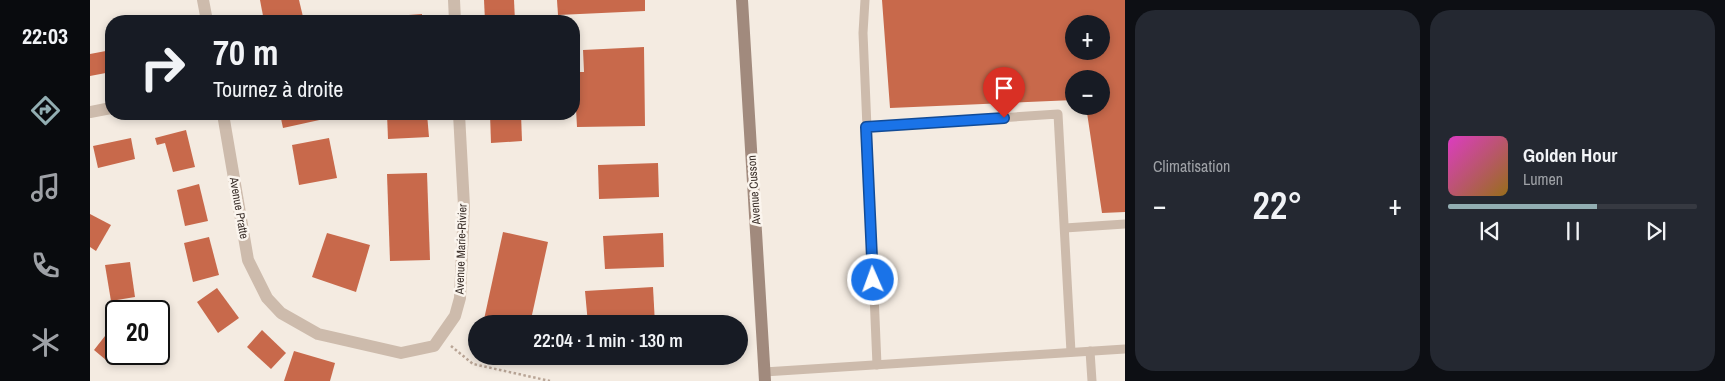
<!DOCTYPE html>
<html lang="fr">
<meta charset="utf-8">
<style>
:root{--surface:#171b24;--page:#242831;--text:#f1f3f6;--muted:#9ea1a6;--line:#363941;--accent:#92aeb2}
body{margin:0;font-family:"Archivo Narrow",sans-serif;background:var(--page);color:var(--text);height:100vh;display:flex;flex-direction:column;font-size:19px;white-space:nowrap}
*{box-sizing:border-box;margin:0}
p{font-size:16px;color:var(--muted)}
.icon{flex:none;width:28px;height:28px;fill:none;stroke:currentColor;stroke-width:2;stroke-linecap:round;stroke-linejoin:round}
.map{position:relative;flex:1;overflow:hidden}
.drawer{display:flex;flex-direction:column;gap:10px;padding:10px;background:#0d0f14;width:600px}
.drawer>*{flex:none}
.top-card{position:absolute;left:15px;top:15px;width:475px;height:105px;border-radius:20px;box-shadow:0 2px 8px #0003;background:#171b24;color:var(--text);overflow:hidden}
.buttons{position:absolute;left:975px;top:15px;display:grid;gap:10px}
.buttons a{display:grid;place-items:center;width:45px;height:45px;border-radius:50%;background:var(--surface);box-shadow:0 2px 8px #0003;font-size:25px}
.speed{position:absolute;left:15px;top:300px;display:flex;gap:10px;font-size:25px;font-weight:700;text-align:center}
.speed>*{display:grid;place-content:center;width:65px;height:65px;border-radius:50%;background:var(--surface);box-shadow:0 2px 8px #0003;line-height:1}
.speed .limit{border:2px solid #111;border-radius:8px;background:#fff;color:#111}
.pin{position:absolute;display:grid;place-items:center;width:42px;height:42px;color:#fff;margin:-51px -21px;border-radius:50% 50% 50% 0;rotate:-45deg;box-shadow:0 0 5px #0007}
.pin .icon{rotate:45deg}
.me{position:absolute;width:55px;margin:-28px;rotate:358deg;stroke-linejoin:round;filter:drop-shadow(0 0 4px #0008)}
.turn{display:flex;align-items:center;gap:18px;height:105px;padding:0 25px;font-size:22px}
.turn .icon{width:65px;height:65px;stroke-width:2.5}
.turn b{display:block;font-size:35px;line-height:42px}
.big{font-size:38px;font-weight:600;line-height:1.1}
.drawer .card{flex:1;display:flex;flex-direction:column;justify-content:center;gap:8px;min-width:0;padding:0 18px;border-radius:20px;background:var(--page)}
.song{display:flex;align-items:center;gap:15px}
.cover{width:60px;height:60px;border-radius:8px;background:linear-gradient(135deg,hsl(310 70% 55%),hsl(40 70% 35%))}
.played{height:5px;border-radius:2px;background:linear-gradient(90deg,var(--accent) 60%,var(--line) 60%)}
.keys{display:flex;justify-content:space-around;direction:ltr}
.heat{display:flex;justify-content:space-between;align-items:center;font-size:28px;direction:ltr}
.drawer .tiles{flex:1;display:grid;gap:10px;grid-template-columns:repeat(2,1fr)}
.trip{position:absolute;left:378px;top:315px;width:280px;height:50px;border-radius:25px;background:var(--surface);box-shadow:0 2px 8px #0003;font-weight:600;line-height:50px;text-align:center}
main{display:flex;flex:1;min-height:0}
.tab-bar{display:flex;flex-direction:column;width:90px;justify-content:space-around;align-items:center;background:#090b0e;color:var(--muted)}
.tab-bar .icon{width:35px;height:35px}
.tab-bar .active{color:var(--accent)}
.tab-bar b{font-size:22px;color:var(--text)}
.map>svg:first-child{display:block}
.building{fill:#c8694b;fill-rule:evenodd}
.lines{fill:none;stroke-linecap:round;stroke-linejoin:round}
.path{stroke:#b9a596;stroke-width:2.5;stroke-dasharray:2.5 2.5;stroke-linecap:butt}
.lane{stroke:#cdbbac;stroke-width:9}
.street{stroke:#cdbbac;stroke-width:12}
.secondary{stroke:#a18a7d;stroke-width:12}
.route-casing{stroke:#114b97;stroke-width:12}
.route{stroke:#1a73e8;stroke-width:9}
.labels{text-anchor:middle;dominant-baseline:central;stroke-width:5;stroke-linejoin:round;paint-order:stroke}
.street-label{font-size:12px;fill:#3b302b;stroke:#fbf5ee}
</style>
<main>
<nav class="tab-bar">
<b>22:03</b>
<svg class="icon active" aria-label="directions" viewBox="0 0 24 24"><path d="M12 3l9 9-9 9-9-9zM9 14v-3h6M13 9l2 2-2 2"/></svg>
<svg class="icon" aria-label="music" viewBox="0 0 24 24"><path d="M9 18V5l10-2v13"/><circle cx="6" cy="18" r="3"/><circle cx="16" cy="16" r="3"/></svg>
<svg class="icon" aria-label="phone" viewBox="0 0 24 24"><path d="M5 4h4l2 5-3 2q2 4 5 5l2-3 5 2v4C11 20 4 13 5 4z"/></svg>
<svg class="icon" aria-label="climate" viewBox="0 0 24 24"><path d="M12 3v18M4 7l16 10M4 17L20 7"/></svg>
</nav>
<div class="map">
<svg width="1035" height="381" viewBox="0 0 1035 381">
<rect width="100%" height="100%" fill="#f4ebe1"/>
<g class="building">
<path d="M170,0H209L214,21H174Z"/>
<path d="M394,0H424L425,21H395Z"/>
<path d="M467,0H555V11L468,15Z"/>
<path d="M792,0H1035V212L1012,213L996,106H1011V79H984V100L800,108ZM984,24H1011V51H984Z"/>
<path d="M332,14V21H292V17Z"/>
<path d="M554,47L555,126L487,127L484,72H494L493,50Z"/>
<path d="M21,50V72L0,76V54Z"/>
<path d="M190,114H233L234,119L193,128Z"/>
<path d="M297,114H337L339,137L298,139Z"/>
<path d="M400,114H431L432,141L401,143Z"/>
<path d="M96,130L105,167L83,172L75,143L67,145L65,138Z"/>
<path d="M41,138L45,159L8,168L3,146Z"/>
<path d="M239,138L247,178L209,185L202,145Z"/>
<path d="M568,163L569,197L509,199L508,165Z"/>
<path d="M337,173L340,260L300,261L297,174Z"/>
<path d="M109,184L118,221L95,226L87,190Z"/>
<path d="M0,214L21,225L6,251L0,247Z"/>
<path d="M413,232L458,242L440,324H393Z"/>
<path d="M237,233L280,245L266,292L222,277Z"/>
<path d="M573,233L574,267L515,269L513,236Z"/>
<path d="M119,237L129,275L103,282L94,243Z"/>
<path d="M40,262L45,297L21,301L15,265Z"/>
<path d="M563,287L565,324H498L495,291Z"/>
<path d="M127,288L149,318L128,333L107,302Z"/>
<path d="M26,322V354H31L22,365L4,350Z"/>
<path d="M172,330L196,353L181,369L157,347Z"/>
<path d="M204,351L245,363L240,381H194Z"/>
</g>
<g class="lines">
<path class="path" d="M361,346L383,364L460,381"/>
<g class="lane">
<path d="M775,0L773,33L787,365"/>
<path d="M776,127L968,114L981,352"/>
<path d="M975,228L1035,224"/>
<path d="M1000,351L1002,381"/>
<path d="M674,372L1035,349"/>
</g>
<g class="street">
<path d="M113,0L117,21"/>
<path d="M364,0L365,21"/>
<path d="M0,112L21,108"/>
<path d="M133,114L158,260L177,298L191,313L228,334L311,353L344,346L365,316L370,298L374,206L369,114"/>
</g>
<path class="secondary" d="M652,0L675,381"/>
</g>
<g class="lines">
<g class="route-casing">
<path id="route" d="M783,280L776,127L914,118"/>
</g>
<use href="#route" class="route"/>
</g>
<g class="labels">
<g class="street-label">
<text transform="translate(664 190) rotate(-94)">Avenue Cusson</text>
<text transform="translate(149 208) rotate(80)">Avenue Pratte</text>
<text transform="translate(371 249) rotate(-88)">Avenue Marie-Rivier</text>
</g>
</g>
</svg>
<div class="buttons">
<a>+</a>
<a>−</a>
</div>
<div class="speed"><div class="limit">20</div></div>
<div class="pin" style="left:914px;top:118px;background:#d93025"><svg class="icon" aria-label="arrive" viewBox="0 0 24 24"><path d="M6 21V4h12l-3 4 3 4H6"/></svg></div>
<svg class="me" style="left:783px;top:280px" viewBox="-20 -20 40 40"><circle r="17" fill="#1a73e8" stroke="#fff" stroke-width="3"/><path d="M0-11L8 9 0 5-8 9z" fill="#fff"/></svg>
<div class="trip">22:04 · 1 min · 130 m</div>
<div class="top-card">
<div class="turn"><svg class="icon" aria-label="right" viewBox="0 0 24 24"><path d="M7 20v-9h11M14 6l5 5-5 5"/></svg><div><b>70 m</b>Tournez à droite</div></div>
</div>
</div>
<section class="drawer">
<div class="tiles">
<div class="card"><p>Climatisation</p>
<div class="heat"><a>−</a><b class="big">22°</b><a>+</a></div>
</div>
<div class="card">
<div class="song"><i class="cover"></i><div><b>Golden Hour</b><p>Lumen</p></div></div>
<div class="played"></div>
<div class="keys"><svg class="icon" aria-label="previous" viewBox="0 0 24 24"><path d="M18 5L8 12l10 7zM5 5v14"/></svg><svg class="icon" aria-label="pause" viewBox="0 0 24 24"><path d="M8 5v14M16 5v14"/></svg><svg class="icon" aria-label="next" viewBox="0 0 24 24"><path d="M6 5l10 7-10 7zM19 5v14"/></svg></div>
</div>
</div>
</section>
</main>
